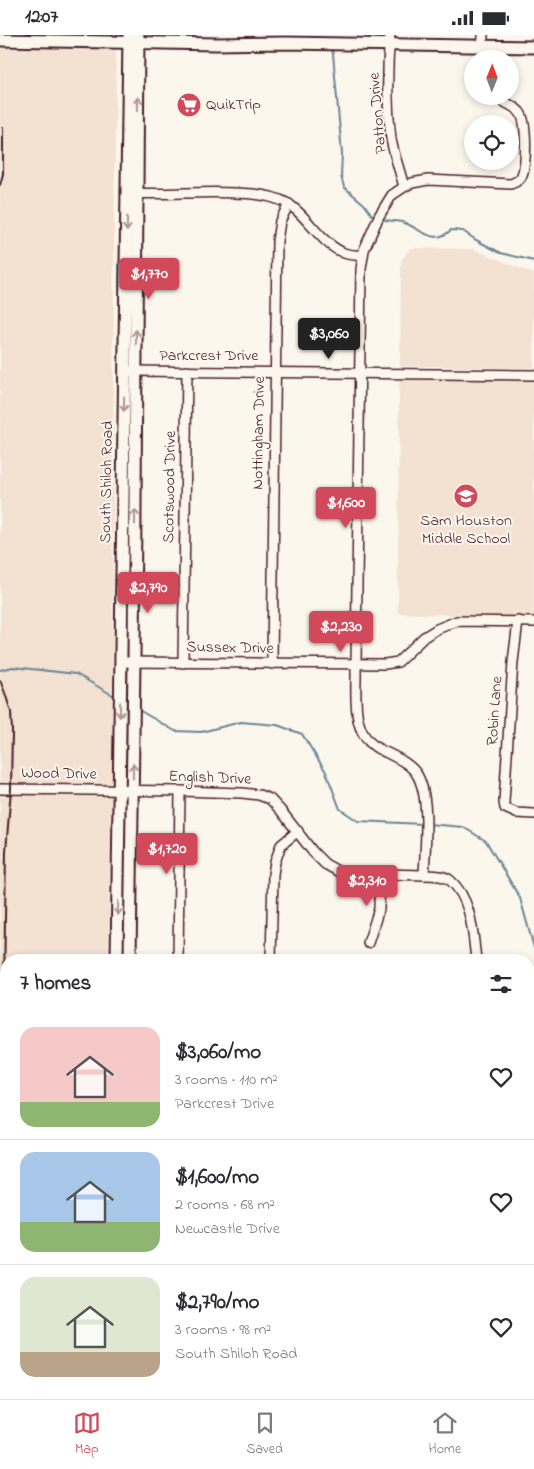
<!DOCTYPE html>
<html lang="en">
<head>
<meta charset="utf-8">
<style>
  body { margin:0; font-family:"Indie Flower",sans-serif; background:#f2f2f3; color:#2b2b33; height:100vh; display:flex; flex-direction:column; font-size:19px; white-space:nowrap }
  * { box-sizing:border-box; margin:0 }
  p { font-size:16px; color:#7c7c81 }
  .icon { flex:none; width:28px; height:28px; fill:none; stroke:currentColor; stroke-width:2; stroke-linecap:round; stroke-linejoin:round }
  .map { position:relative; flex:1; overflow:hidden }
  .details { position:absolute; left:0px; top:919px; width:535px; height:446px; display:flex; flex-direction:column; background:#fff; border-radius:20px 20px 0 0; box-shadow:0 2px 8px #0003 }
  .details>* { flex:none }
  .needle { width:32px; rotate:1deg }
  .buttons { position:absolute; left:464px; top:15px; display:grid; gap:10px }
  .buttons a { display:grid; place-items:center; width:55px; height:55px; border-radius:50%; background:#fff; box-shadow:0 2px 8px #0003; font-size:25px }
  .price { position:absolute; translate:-50% -42px; padding:0 11px; border-radius:5px; background:#d1495b; color:#fff; font-size:16px; line-height:32px; filter:drop-shadow(0 1px 2px #0008) }
  .price::after { content:''; position:absolute; left:50%; top:30px; width:15px; height:11px; margin-left:-8px; background:inherit; clip-path:polygon(0 0,100% 0,50% 100%) }
  .price.on { background:#222; color:#fff }
  ul { padding:0; list-style:none }
  li { display:flex; align-items:center; gap:15px; height:125px; padding:0 20px }
  li+li { border-top:1px solid #e1e1e2 }
  li span { display:grid; place-items:center; flex:none; width:140px; height:100px; border-radius:15px; color:#555 }
  li>.icon { margin-inline-start:auto }
  span .icon { width:60px; height:60px; fill:#fffc; stroke-width:1 }
  li b { font-size:21px }
  h2 { display:flex; justify-content:space-between; align-items:center; height:60px; padding:0 20px; font-size:21px }
  .status { display:flex; justify-content:space-between; align-items:center; height:35px; padding:0 25px; background:#fff; direction:ltr }
  .status svg { height:14px; fill:currentColor }
  .tabs { display:flex; justify-content:space-around; align-items:center; height:70px; border-top:1px solid #e1e1e2; background:#fff; font-size:14px; color:#7c7c81 }
  .tabs a { display:grid; justify-items:center; gap:2px }
  .tabs .on { color:#d1495b }
  .map>svg:first-child { display:block }
</style>
</head>
<body>
<div class="status"><b>12:07</b><svg viewBox="0 0 49 12"><path d="M0 12V9h3v3zM5 12V6h3v6zM10 12V3h3v9zM15 12V0h3v12zM26 1h20v11H26zM47 4h2v5h-2z"/></svg></div>
<div class="map">
<svg width="534" height="1364" viewBox="0 0 534 1364">
  <rect width="100%" height="100%" fill="#fbf7ec"/>
  <filter id="ink" filterUnits="userSpaceOnUse"><feTurbulence type="fractalNoise" baseFrequency=".02" numOctaves="2"/><feDisplacementMap in="SourceGraphic" scale="10" xChannelSelector="R" yChannelSelector="G"/><feConvolveMatrix kernelMatrix="1 2 1 2 8 2 1 2 1" color-interpolation-filters="sRGB"/></filter>
  <g filter="url(#ink)">
    <!-- built -->
    <g fill="#f3e1d2">
      <polygon points="0,9 116,10 114,205 112,729 108,925 6,925 6,1359 101,1359 101,1364 0,1364"/>
      <polygon points="410,213 473,214 534,239 534,333 400,331 401,226"/>
      <polygon points="399,343 534,344 534,583 398,578"/>
      <polygon points="529,1340 534,1341 534,1364 479,1364 479,1359 529,1359"/>
    </g>
    <g fill="none" stroke-linecap="round" stroke-linejoin="round">
      <!-- stream -->
      <g stroke="#698596" stroke-width="2">
        <polyline points="331,12 333,19 342,119 341,141 344,152 364,169 372,180"/>
        <path d="M385,185c6,1 14,1 20,3 17,7 29,23 46,7l12,1 13,9 25,13 33,8"/>
        <polyline points="0,635 13,632 76,639 116,662"/>
        <polyline points="137,674 175,696 201,697 241,687 277,690 302,699 326,737 340,774 358,786 423,789"/>
        <polyline points="428,789 463,792 486,806 520,863 534,913"/>
      </g>
      <defs>
        <g id="minor">
          <path d="M390,0c-3,32 -3,71 1,104 3,16 9,32 13,48"/>
          <polyline points="482,24 483,0"/>
          <path d="M132,158c34,2 69,-2 103,0 16,1 30,1 45,7 25,9 37,42 64,53 5,2 13,2 19,3"/>
          <polyline points="129,336 534,340"/>
          <polyline points="518,586 513,627 504,767 505,773 516,778 534,779"/>
          <polyline points="121,627 385,629 398,627 424,602 437,594 457,586 534,587"/>
          <polyline points="183,628 187,336"/>
          <polyline points="272,629 277,206 280,186 289,169"/>
          <path d="M0,754l180,2 62,2 17,2 11,4 12,13 31,40 12,12 16,9 83,2c8,0 20,0 26,5 22,19 23,54 26,80"/>
          <path d="M424,840c1,-27 7,-80 -8,-102 -8,-11 -23,-17 -35,-23 -32,-15 -24,-55 -25,-85l5,-396 3,-19 15,-34 13,-21 12,-8 8,-4 16,-3 83,4c4,-2 8,-3 10,-7 6,-11 6,-52 0,-63 -5,-9 -19,-11 -26,-18"/>
          <polyline points="368,908 379,874 380,839"/>
          <polyline points="178,925 180,756"/>
          <polyline points="271,925 273,839 275,827 281,810 298,796"/>
          <polyline points="529,1007 534,1010"/>
          <polyline points="529,1063 534,1051"/>
          <polyline points="529,1166 534,1173"/>
          <polyline points="529,1214 534,1204"/>
          <polyline points="529,1306 534,1307"/>
          <polyline points="529,1334 534,1335"/>
          <polyline points="274,1364 274,1359"/>
          <polyline points="434,1364 435,1359"/>
        </g>
        <g id="major">
          <polyline points="0,5 217,9 285,8 534,12"/>
          <polyline points="117,925 129,0"/>
          <polyline points="130,925 134,627 138,0"/>
          <polyline points="112,1364 112,1359"/>
          <polyline points="123,1364 123,1359"/>
        </g>
      </defs>
      <!-- minor casing -->
      <use href="#minor" stroke="#4a1f2b" stroke-width="12"/>
      <!-- major casing -->
      <use href="#major" stroke="#4a1f2b" stroke-width="15"/>
      <!-- minor -->
      <use href="#minor" stroke="#fbf7ec" stroke-width="9"/>
      <!-- major -->
      <use href="#major" stroke="#fbf7ec" stroke-width="11"/>
      <!-- rail -->
      <g stroke="#4a1f2b" stroke-width="2">
        <polyline points="0,150 3,139 3,93"/>
        <polyline points="0,645 5,658 11,677 12,696 11,754 6,816 3,1021 6,1057"/>
        <polyline points="2,1122 2,1049"/>
        <polyline points="2,1364 6,1114"/>
      </g>
    </g>
    <!-- one-way arrows -->
    <defs><path id="oneway-shaft" d="M-6 0H5M1.5-3L5.5 0L1.5 3" fill="none" stroke-width="1.6" stroke-linecap="round" stroke-linejoin="round" transform="scale(1.25)"/></defs>
    <g stroke="#ab9695">
      <use href="#oneway-shaft" transform="translate(138 69) rotate(-89)"/>
      <use href="#oneway-shaft" transform="translate(127 189) rotate(91)"/>
      <use href="#oneway-shaft" transform="translate(136 302) rotate(-89)"/>
      <use href="#oneway-shaft" transform="translate(124 369) rotate(91)"/>
      <use href="#oneway-shaft" transform="translate(135 482) rotate(-90)"/>
      <use href="#oneway-shaft" transform="translate(120 675) rotate(91)"/>
      <use href="#oneway-shaft" transform="translate(133 736) rotate(-89)"/>
      <use href="#oneway-shaft" transform="translate(118 873) rotate(91)"/>
    </g>
  </g>
  <!-- icons -->
  <defs>
    <symbol id="supermarket-disc" viewBox="-11 -11 22 22"><circle r="9.5" fill="#d1495b" stroke="#fbf7ec"/><path d="M-6-5.5h2.5l.6 2H6L4.5 2H-2.5L-4.4-4H-6ZM-1.5 3.2a1.3 1.3 0 1 0 .1 0ZM3 3.2a1.3 1.3 0 1 0 .1 0Z" fill="#fff"/></symbol>
    <symbol id="school-disc" viewBox="-11 -11 22 22"><circle r="9.5" fill="#d1495b" stroke="#fbf7ec"/><path d="M0-5L7-2L0 1L-7-2ZM-4 1L0 2.5L4 1V4Q0 6-4 4Z" fill="#fff"/></symbol>
  </defs>
  <g fill-rule="evenodd">
    <use href="#supermarket-disc" x="175" y="56" width="28" height="28"/>
    <use href="#school-disc" x="452" y="447" width="28" height="28"/>
  </g>
  <g text-anchor="middle" dominant-baseline="central" stroke-width="4" stroke-linejoin="round" paint-order="stroke">
    <!-- poi labels -->
    <g font-size="16" fill="#4a1f2b" stroke="#fbf7ec" text-anchor="start">
      <text x="206" y="70">QuikTrip</text>
      <text x="466" y="486" text-anchor="middle">Sam Houston<tspan x="466" dy="18">Middle School</tspan></text>
    </g>
    <!-- street labels -->
    <g font-size="16" fill="#4a1f2b" stroke="#fbf7ec">
      <text transform="translate(378 78) rotate(-95)">Patton Drive</text>
      <text x="209" y="321">Parkcrest Drive</text>
      <text transform="translate(259 398) rotate(-89)">Nottingham Drive</text>
      <text transform="translate(107 447) rotate(-89)">South Shiloh Road</text>
      <text transform="translate(170 452) rotate(-89)">Scotswood Drive</text>
      <text transform="translate(230 613) rotate(1)">Sussex Drive</text>
      <text transform="translate(495 676) rotate(-86)">Robin Lane</text>
      <text transform="translate(59 739) rotate(1)">Wood Drive</text>
      <text transform="translate(210 743) rotate(2)">English Drive</text>
    </g>
  </g>
</svg>
<div class="buttons">
<a><svg class="needle" viewBox="-14 -14 28 28"><path d="M0-13l5 13h-10z" fill="#e53935"/><path d="M0 13l5-13h-10z" fill="#7c7c81"/></svg></a>
<a><svg class="icon" aria-label="locate" viewBox="0 0 24 24"><circle cx="12" cy="12" r="6"/><path d="M12 2v4M12 18v4M2 12h4M18 12h4"/></svg></a>
</div>
<b class="price" style="left:149px;top:265px">$1,770</b>
<b class="price on" style="left:329px;top:325px">$3,060</b>
<b class="price" style="left:346px;top:494px">$1,600</b>
<b class="price" style="left:148px;top:579px">$2,790</b>
<b class="price" style="left:341px;top:618px">$2,230</b>
<b class="price" style="left:167px;top:840px">$1,720</b>
<b class="price" style="left:367px;top:872px">$2,310</b>
<section class="details">
<h2>7 homes<svg class="icon" aria-label="filters" viewBox="0 0 24 24"><path d="M4 7h16M4 17h16"/><circle cx="9" cy="7" r="2"/><circle cx="15" cy="17" r="2"/></svg></h2>
<ul>
<li><span style="background:linear-gradient(#f6c9c9 75%,#8fb573 0)"><svg class="icon" aria-label="home" viewBox="0 0 24 24"><path d="M3 11l9-7 9 7M6 9v11h12V9"/></svg></span><div><b>$3,060/mo</b><p>3 rooms · 110 m²</p><p>Parkcrest Drive</p></div><svg class="icon" aria-label="heart" viewBox="0 0 24 24"><path d="M12 20l-8-8c-3-5 5-10 8-4 3-6 11-1 8 4z"/></svg></li>
<li><span style="background:linear-gradient(#a9c7e8 70%,#8fb573 0)"><svg class="icon" aria-label="home" viewBox="0 0 24 24"><path d="M3 11l9-7 9 7M6 9v11h12V9"/></svg></span><div><b>$1,600/mo</b><p>2 rooms · 68 m²</p><p>Newcastle Drive</p></div><svg class="icon" aria-label="heart" viewBox="0 0 24 24"><path d="M12 20l-8-8c-3-5 5-10 8-4 3-6 11-1 8 4z"/></svg></li>
<li><span style="background:linear-gradient(#dfe7d0 75%,#b9a48a 0)"><svg class="icon" aria-label="home" viewBox="0 0 24 24"><path d="M3 11l9-7 9 7M6 9v11h12V9"/></svg></span><div><b>$2,790/mo</b><p>3 rooms · 98 m²</p><p>South Shiloh Road</p></div><svg class="icon" aria-label="heart" viewBox="0 0 24 24"><path d="M12 20l-8-8c-3-5 5-10 8-4 3-6 11-1 8 4z"/></svg></li>
</ul>
</section>
</div>
<nav class="tabs">
<a class="on"><svg class="icon" aria-label="map" viewBox="0 0 24 24"><path d="M3 6l6-2 6 2 6-2v14l-6 2-6-2-6 2zM9 4v14M15 6v14"/></svg>Map</a>
<a><svg class="icon" aria-label="saved" viewBox="0 0 24 24"><path d="M7 4h10v16l-5-4-5 4z"/></svg>Saved</a>
<a><svg class="icon" aria-label="home" viewBox="0 0 24 24"><path d="M3 11l9-7 9 7M6 9v11h12V9"/></svg>Home</a>
</nav>
</body>
</html>
